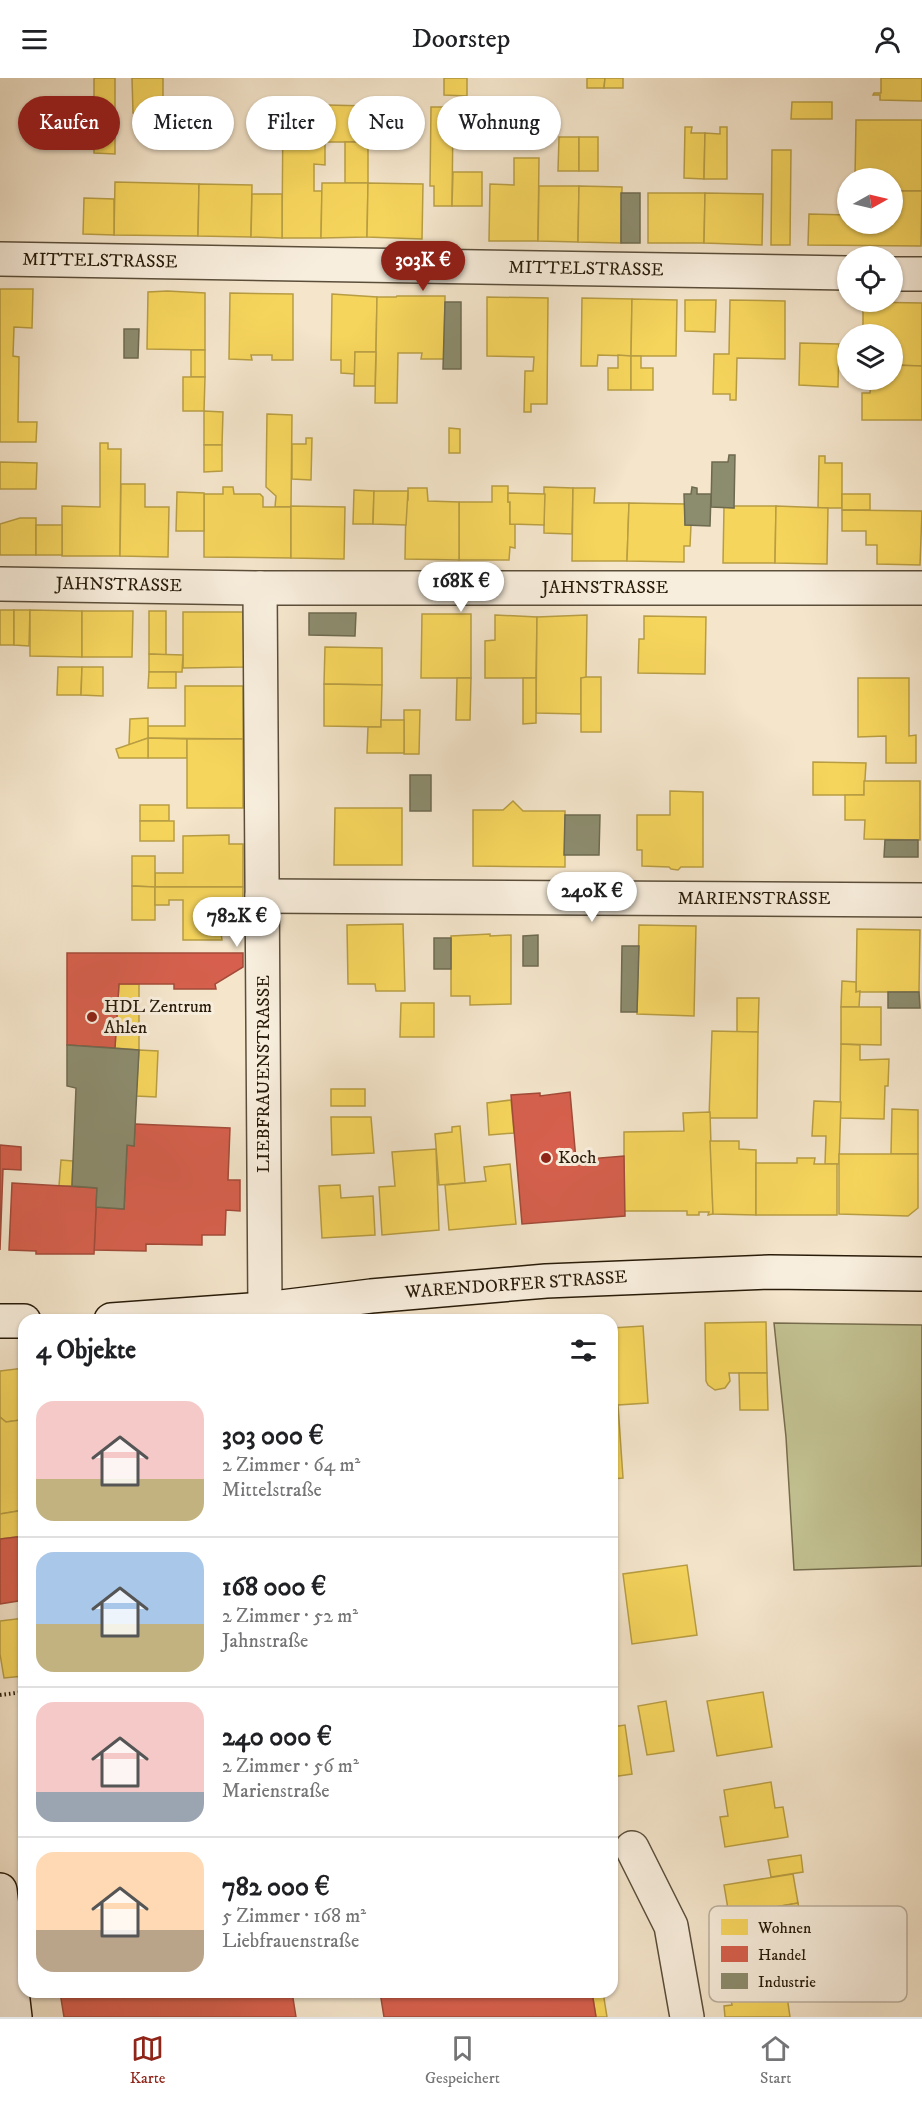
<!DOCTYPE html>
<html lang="de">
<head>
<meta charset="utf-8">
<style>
  body { margin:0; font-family:"IM FELL DW Pica",serif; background:#f2f2f2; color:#202124; height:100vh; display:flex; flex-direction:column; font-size:22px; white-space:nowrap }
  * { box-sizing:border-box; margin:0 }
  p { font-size:20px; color:#757577 }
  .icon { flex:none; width:33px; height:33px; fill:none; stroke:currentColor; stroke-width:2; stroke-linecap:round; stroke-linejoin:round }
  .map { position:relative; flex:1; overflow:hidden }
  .side { position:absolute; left:18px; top:1236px; width:600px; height:684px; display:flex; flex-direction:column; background:#fff; border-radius:18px; box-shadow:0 2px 4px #0004 }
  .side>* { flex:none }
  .guide { position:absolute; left:18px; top:18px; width:600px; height:54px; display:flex; gap:12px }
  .needle { width:39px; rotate:82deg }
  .buttons { position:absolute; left:837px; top:90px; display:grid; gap:12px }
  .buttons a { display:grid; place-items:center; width:66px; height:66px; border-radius:50%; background:#fff; box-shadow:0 2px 4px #0004; font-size:30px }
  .price { position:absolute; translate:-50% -51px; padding:0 14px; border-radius:21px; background:#fff; color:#222; font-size:20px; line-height:39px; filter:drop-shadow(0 2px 3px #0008) }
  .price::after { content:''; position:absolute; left:50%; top:36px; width:18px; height:14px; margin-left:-9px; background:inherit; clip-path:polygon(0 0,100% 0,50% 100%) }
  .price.selected { background:#8f2418; color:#fff }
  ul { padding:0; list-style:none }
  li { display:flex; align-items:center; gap:18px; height:150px; padding:0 18px }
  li+li { border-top:2px solid #e0e0e0 }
  li span { display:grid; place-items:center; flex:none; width:168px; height:120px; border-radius:18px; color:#555 }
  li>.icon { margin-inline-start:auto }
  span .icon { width:72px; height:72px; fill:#fffc; stroke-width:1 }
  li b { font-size:26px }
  h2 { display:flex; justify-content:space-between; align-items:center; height:72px; padding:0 18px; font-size:26px }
  .tag { padding:0 21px; border-radius:27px; background:#fff; box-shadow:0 2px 4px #0004; font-size:21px; line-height:54px }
  .tag.selected { background:#8f2418; color:#fff }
  header { display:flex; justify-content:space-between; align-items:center; height:78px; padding:0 18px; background:#fff; font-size:27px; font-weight:600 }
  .dock { display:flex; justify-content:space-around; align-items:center; height:84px; border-top:2px solid #e0e0e0; background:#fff; font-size:16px; color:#757577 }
  .dock a { display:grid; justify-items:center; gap:3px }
  .dock .selected { color:#8f2418 }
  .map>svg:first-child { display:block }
</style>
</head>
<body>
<header><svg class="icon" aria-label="menu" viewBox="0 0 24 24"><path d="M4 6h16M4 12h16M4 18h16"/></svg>Doorstep<svg class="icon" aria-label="person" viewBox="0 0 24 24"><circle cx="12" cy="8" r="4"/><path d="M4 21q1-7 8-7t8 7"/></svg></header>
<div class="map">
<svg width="922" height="1939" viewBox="0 0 922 1939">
  <rect width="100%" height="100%" fill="#f4e5cb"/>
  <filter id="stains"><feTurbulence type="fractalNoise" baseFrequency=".00333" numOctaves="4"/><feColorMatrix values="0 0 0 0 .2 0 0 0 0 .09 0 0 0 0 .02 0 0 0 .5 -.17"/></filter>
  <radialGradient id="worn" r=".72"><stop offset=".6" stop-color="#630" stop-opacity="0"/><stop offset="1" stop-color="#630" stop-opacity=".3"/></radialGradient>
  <!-- green -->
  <polygon fill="#c3c292" stroke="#766e4e" stroke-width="1.5" points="774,1245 922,1247 922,1488 794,1492 786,1359"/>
  <!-- homes -->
  <g fill="#f6d55c" stroke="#b89d43" stroke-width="1.5">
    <polygon points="94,0 115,0 115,76 94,75"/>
    <polygon points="132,0 163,0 163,35 133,35"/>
    <polygon points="444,0 467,0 467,18 444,17"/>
    <polygon points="587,0 605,0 604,10 587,10"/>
    <polygon points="605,0 623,0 623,10 604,10"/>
    <polygon points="881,0 922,0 922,23 880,22 880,17 873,17 874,15 881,15"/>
    <polygon points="792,24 832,24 832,41 791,41"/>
    <polygon points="283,26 369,28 368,64 325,64 325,87 314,86 314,113 322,113 321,160 282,160"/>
    <polygon points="431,29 445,29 445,38 453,38 452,128 434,128 434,108 430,108"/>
    <polygon points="856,42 922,42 922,113 892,113 892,100 855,100"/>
    <polygon points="685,49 692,49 691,55 705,55 704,101 684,100"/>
    <polygon points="720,49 727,49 727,101 704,101 705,55 720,56"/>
    <polygon points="559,59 579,59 579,93 558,93"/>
    <rect x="579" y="59" width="19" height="34"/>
    <rect x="345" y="64" width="23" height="41"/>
    <polygon points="772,72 791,72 790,167 771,167"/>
    <polygon points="514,80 539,80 538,163 489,163 490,106 514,107"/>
    <polygon points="453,94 482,94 482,128 452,128"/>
    <polygon points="115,104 199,106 198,158 114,157"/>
    <polygon points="322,105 368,105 367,159 321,160"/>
    <polygon points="368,105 423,106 422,161 367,159"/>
    <polygon points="199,106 252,107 251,159 198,158"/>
    <polygon points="539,108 579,108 578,164 538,163"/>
    <polygon points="579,108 622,109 621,165 578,164"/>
    <polygon points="892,113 922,113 921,168 808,167 809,136 848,137 848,146 892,146"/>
    <polygon points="648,115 705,115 704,165 648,165"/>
    <polygon points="705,115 763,116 762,167 704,165"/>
    <polygon points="252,116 282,116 282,160 251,159"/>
    <polygon points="84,120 114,121 114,157 83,156"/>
    <polygon points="0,211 33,211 32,250 14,249 13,278 19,279 18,344 37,344 36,364 0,364"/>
    <polygon points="167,213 205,215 205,272 147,271 148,214"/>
    <polygon points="230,215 293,216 293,282 272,282 272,277 251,277 252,282 229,281"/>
    <polygon points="332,216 377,219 376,274 355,274 355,296 341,295 341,282 331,282"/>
    <polygon points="397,218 445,218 444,281 421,281 422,275 398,275 397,325 375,325 377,219 396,219"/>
    <polygon points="487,219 548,220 547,326 531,326 531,334 524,334 525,293 533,293 534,279 487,278"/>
    <polygon points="582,220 632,221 631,278 598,277 597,288 581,288"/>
    <polygon points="632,221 677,222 676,278 631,278"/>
    <polygon points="685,222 716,222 715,254 685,253"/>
    <polygon points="730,222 785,223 785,281 737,280 736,322 730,322 730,316 713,316 714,276 729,276"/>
    <polygon points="863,224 922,225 922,288 892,287 892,256 863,256"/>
    <polygon points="800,265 839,266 838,309 799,307"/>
    <rect x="191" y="272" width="14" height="27"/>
    <polygon points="355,274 376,274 375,308 354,308"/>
    <polygon points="618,277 631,278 631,312 608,312 608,290 618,290"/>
    <polygon points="631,278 641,278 641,290 653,290 653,312 631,312"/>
    <polygon points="892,287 922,288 922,342 862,342 862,315 870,315 871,302 892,302"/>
    <polygon points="183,299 205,299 204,333 183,333"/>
    <polygon points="204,333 223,334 222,367 204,367"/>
    <polygon points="267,336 292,337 291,429 275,429 276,418 266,409"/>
    <polygon points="449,350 460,351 460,375 449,375"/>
    <polygon points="306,360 312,360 311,402 292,401 292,366 306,366"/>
    <polygon points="100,365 108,365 108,371 121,371 120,478 62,478 62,428 100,429"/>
    <polygon points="204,367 222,367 222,393 204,394"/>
    <polygon points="819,378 825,378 825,385 842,385 842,430 818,430"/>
    <polygon points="0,384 37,385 36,411 0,411"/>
    <polygon points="121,406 145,406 145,429 169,429 168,479 120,478"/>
    <polygon points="492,408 508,408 508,424 510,424 510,446 515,446 515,470 510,469 509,482 459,482 459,424 492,424"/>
    <polygon points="223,409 233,409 234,416 260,416 263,419 263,429 291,429 291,480 204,479 204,416 223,416"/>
    <polygon points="544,409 573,410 572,456 544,455"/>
    <polygon points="408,410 427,410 428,423 459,424 459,482 405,481 406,422 408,422"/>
    <polygon points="573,410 595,410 594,425 629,425 627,483 572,483"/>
    <polygon points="354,412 374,413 373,446 353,446"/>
    <polygon points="374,413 408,413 406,447 373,446"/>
    <polygon points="177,414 204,415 204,453 176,453"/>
    <polygon points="508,415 545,416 544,447 510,446 510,424 508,424"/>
    <rect x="842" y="416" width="28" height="16"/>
    <polygon points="629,425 686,426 685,447 691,447 690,468 684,468 684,484 627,483"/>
    <polygon points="291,428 345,429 344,481 291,480"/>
    <polygon points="734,428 776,428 775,485 723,485 724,429 734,430"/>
    <polygon points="776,428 828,430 827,486 775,485"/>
    <polygon points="842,432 922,433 920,487 877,486 877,467 866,467 866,453 842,453"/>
    <polygon points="20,440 36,440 36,477 0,477 0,446"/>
    <rect x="36" y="447" width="26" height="30"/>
    <rect x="0" y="532" width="14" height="35"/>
    <polygon points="14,532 30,532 29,568 14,567"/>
    <polygon points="30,532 82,533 82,579 30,578"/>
    <polygon points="82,533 133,533 132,579 82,579"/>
    <polygon points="149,533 166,533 166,577 149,576"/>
    <polygon points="183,534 243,534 244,589 183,590"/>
    <polygon points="422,536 471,536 471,600 421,600"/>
    <polygon points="495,537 537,539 536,600 485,600 485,563 495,562"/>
    <polygon points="587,537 586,600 581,600 581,636 536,635 537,539"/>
    <polygon points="644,538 706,539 705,596 638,595 639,561 644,561"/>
    <polygon points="325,569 382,570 382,607 324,606"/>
    <polygon points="149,576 183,577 182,594 149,594"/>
    <polygon points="58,589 82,589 81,617 57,617"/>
    <polygon points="82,589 103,589 103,618 81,617"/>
    <polygon points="149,594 176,594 176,610 148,610"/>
    <polygon points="586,599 601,599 601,654 581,654 581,600"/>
    <polygon points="457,600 471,600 470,642 456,642"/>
    <polygon points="523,600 536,600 536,645 523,646"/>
    <polygon points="858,600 909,600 909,658 916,657 916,685 886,685 886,658 858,659"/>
    <polygon points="324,606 382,607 381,649 324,648"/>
    <polygon points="185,608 243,608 243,661 148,660 148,648 185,648"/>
    <polygon points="404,632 420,632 419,676 404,676"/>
    <polygon points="148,640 148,660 129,667 130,641"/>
    <polygon points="381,642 404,642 404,675 367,675 368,649 381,649"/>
    <polygon points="148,660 187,661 187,680 148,680"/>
    <polygon points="148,660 148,680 119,680 116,671"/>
    <rect x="187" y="661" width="56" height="69"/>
    <polygon points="813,684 866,685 864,717 813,717"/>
    <polygon points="864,703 920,703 920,762 864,761 865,742 845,742 845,717 864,717"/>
    <polygon points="670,713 703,714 703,789 681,789 678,792 671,791 669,789 642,788 642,772 637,772 637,737 670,737"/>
    <polygon points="513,723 523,733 565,733 565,789 473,788 473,732 503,732"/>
    <rect x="140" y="727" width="29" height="16"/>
    <polygon points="335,730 402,730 402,787 334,787"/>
    <rect x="140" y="743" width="34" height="20"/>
    <polygon points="229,757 229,766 243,766 243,809 155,809 155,795 183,795 183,758"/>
    <polygon points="132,778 155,778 155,809 132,808"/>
    <polygon points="132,808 155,809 155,842 132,842"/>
    <polygon points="155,809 243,809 243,855 221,855 222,862 183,862 183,822 169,822 169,827 155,827"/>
    <polygon points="403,846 405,913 376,913 375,906 348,906 347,847"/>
    <polygon points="639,847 696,848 694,938 637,936"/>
    <polygon points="857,851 920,852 919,914 856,914"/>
    <polygon points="490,856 490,858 511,857 511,926 470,927 470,918 451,918 451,858"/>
    <polygon points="842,903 856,904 856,914 860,913 859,929 841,929"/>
    <polygon points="119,906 139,906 139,972 115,970"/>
    <polygon points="737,920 759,920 758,954 737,954"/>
    <polygon points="401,925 434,925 434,959 400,959"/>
    <polygon points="841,929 881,929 881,967 841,966"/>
    <polygon points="712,953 758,954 757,1040 709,1040"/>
    <polygon points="841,966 860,967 860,982 889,981 888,1008 885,1008 884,1041 840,1040"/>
    <polygon points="139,972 158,973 156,1019 136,1018"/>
    <rect x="331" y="1011" width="34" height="17"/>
    <polygon points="511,1022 514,1055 489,1057 487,1025"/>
    <polygon points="814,1023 841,1024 839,1086 825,1086 826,1058 812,1058"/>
    <polygon points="892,1031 918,1032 918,1076 891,1076"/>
    <polygon points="710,1034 713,1136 708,1137 709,1134 699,1134 699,1137 687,1137 687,1133 624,1133 624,1054 684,1053 683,1035"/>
    <polygon points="331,1039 371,1039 374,1075 332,1077"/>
    <polygon points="460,1048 465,1105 439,1107 435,1056 452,1054 452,1049"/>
    <polygon points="710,1063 739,1063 739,1071 756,1072 756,1137 713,1136"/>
    <polygon points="436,1071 439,1152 382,1157 379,1109 395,1108 392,1074"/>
    <polygon points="839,1076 918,1076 918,1130 908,1138 839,1136"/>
    <polygon points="797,1080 815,1080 814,1086 837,1086 837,1137 756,1137 756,1085 797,1085"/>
    <polygon points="61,1082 73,1083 72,1108 59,1108"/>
    <polygon points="510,1086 516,1146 449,1152 445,1107 486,1103 484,1089"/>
    <polygon points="340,1107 341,1120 373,1118 375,1157 322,1160 319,1108"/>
    <polygon points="766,1244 767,1295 729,1295 730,1303 725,1310 715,1312 708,1307 706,1303 705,1245"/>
    <polygon points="643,1248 648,1325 618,1327 623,1400 612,1401 612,1250"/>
    <polygon points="24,1290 24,1354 21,1355 20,1342 6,1344 0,1339 0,1293"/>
    <polygon points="739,1295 767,1295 768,1332 740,1332"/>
    <polygon points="0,1339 6,1344 20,1342 24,1373 24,1432 0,1436"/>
    <polygon points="24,1432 24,1458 0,1461 0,1436"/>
    <polygon points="687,1487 697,1557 632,1566 623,1496"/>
    <polygon points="24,1540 24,1598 4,1600 0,1576 0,1543"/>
    <polygon points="763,1614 772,1669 717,1678 707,1623"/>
    <polygon points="666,1623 674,1673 647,1677 638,1628"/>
    <polygon points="625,1647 632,1696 612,1699 612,1649"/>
    <polygon points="19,1675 24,1675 24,1722"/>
    <polygon points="771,1704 775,1730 783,1729 788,1759 725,1769 720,1739 728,1738 724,1712"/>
    <polygon points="801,1777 803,1794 771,1799 768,1782"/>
    <polygon points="793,1796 798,1825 729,1837 724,1807"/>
    <polygon points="798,1825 803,1854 733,1866 729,1837"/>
    <polygon points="774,1893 779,1919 787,1918 790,1939 725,1939 724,1928 732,1927 727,1900"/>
    <polygon points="592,1914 603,1914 607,1939 596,1939"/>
  </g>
  <!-- shops -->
  <g fill="#d6604d" stroke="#a24b39" stroke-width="1.5">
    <polygon points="67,875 243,875 243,889 215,906 216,911 174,911 174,906 119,906 115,970 67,967"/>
    <polygon points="570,1014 576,1082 624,1078 625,1138 522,1146 511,1017 540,1015 540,1018"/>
    <polygon points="135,1046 230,1050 228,1102 240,1102 240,1133 226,1132 225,1157 202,1157 202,1167 146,1166 146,1173 94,1172 96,1129 124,1131 127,1067 134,1068"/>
    <polygon points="0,1067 21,1069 21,1092 3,1091 0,1172"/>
    <polygon points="12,1105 97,1110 94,1176 36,1176 36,1173 9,1172"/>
    <polygon points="24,1458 24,1522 0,1526 0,1461"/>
    <polygon points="60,1914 292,1914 296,1939 64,1939"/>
    <polygon points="380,1914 592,1914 596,1939 384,1939"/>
  </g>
  <!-- industry -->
  <g fill="#8c8c6e" stroke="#6e6a50" stroke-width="1.5">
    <rect x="621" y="115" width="19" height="50"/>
    <polygon points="445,224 461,224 461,291 443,291"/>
    <polygon points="124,251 139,251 138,280 124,280"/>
    <polygon points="729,377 735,377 734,430 711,429 712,384 728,384"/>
    <polygon points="692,409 697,410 697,416 711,416 710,448 685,447 684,416 691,416"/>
    <polygon points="309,535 356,535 355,558 309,557"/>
    <rect x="410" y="697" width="21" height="36"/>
    <polygon points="565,737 600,737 599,777 564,777"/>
    <polygon points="885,762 918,762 918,779 884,779"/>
    <polygon points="538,857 538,888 523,888 523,858"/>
    <rect x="434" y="860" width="17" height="31"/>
    <polygon points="622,868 639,868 637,934 621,934"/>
    <polygon points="888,914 919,914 920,930 888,930"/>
    <polygon points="67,967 139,972 134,1068 127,1067 124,1131 96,1129 97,1110 72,1108 76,1010 67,1008"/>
  </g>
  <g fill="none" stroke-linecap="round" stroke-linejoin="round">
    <defs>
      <g id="street">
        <polyline points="0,181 848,195"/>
        <polyline points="892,196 922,196"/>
        <polyline points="0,506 260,510 922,510"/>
        <polyline points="260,510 265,1231"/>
        <polyline points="262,818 922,822"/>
        <polyline points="632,1770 671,1848 687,1939"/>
      </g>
      <g id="secondary">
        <polyline points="111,1242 265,1231 371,1218 546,1203 770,1194 922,1196"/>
        <polyline points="0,1243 24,1243"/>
        <polyline points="0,1812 15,1939"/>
      </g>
    </defs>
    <!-- street casing -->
    <use href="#street" stroke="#5b4e3a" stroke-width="36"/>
    <!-- secondary casing -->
    <use href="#secondary" stroke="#281b09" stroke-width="36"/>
    <!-- path -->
    <polyline stroke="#281b09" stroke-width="4" stroke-dasharray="1.5 3" stroke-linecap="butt" points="0,1617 24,1614"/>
    <!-- street -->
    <use href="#street" stroke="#f8eedd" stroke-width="33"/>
    <!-- secondary -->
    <use href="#secondary" stroke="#f8eedd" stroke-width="33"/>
  </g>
  <!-- markers -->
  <g fill="#8f2418" stroke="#f8eedd" stroke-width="2">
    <circle cx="92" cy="939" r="6"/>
    <circle cx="546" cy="1080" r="6"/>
  </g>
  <g text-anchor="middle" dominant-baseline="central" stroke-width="6" stroke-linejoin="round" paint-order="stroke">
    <!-- street labels -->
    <g font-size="18" fill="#281b09" stroke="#f8eedd">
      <text transform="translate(100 183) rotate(1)">MITTELSTRASSE</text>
      <text transform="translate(586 191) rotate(1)">MITTELSTRASSE</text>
      <text transform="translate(119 507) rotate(1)">JAHNSTRASSE</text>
      <text x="605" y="510">JAHNSTRASSE</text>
      <text x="754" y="821">MARIENSTRASSE</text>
      <text transform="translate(264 996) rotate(-90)">LIEBFRAUENSTRASSE</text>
      <text transform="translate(516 1207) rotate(-4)">WARENDORFER STRASSE</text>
    </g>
    <!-- poi labels -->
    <g font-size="18" fill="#281b09" stroke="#f8eedd" text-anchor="start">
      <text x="104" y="929">HDL Zentrum<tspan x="104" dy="21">Ahlen</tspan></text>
      <text x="558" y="1080">Koch</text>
    </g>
  </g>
  <!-- legend -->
  <rect x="709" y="1828" width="198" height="96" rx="9" fill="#f8eedd" stroke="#baaf9d" stroke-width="1.5"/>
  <rect x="721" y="1841" width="27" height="16" fill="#f6d55c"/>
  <rect x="721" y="1868" width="27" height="16" fill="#d6604d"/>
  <rect x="721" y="1895" width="27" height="16" fill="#8c8c6e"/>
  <g font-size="16" fill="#281b09">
    <text x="758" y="1855">Wohnen</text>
    <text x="758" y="1882">Handel</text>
    <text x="758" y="1909">Industrie</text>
  </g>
  <rect width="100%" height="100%" filter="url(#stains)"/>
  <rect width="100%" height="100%" fill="url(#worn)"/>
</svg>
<div class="buttons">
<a><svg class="needle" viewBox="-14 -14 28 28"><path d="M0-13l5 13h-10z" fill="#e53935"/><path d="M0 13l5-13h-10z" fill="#757577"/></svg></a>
<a><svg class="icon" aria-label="locate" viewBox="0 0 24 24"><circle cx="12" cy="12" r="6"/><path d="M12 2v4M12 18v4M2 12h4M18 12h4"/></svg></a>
<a><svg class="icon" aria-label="layers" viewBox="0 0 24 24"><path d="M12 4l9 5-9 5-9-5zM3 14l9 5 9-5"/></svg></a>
</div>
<b class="price selected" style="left:423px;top:214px">303K €</b>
<b class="price" style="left:461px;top:535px">168K €</b>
<b class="price" style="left:592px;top:845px">240K €</b>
<b class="price" style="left:237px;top:870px">782K €</b>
<div class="guide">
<a class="tag selected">Kaufen</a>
<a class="tag">Mieten</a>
<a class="tag">Filter</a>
<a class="tag">Neu</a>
<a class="tag">Wohnung</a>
</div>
<section class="side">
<h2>4 Objekte<svg class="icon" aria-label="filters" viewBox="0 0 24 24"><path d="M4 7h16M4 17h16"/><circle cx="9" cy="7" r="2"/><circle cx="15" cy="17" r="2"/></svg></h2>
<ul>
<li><span style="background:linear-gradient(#f6c9c9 65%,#c2b280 0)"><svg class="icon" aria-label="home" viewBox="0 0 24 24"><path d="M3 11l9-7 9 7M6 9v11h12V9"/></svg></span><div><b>303 000 €</b><p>2 Zimmer · 64 m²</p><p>Mittelstraße</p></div></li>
<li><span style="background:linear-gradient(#a9c7e8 60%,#c2b280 0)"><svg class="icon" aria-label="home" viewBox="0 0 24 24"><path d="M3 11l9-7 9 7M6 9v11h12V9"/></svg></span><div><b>168 000 €</b><p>2 Zimmer · 52 m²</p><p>Jahnstraße</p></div></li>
<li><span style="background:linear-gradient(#f6c9c9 75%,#9aa5b1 0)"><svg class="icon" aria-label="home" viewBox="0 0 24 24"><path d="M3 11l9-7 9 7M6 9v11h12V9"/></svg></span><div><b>240 000 €</b><p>2 Zimmer · 56 m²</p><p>Marienstraße</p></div></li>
<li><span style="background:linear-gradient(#ffd9b3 65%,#b9a48a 0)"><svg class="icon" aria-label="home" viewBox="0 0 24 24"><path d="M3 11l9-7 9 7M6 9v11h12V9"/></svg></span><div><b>782 000 €</b><p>5 Zimmer · 168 m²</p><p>Liebfrauenstraße</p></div></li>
</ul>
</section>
</div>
<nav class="dock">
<a class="selected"><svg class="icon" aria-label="map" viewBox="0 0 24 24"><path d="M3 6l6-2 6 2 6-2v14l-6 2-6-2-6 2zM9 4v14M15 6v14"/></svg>Karte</a>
<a><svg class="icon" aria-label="saved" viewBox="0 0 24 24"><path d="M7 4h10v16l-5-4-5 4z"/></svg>Gespeichert</a>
<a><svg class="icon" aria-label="home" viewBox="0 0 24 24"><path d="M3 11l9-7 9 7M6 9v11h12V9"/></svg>Start</a>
</nav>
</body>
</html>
